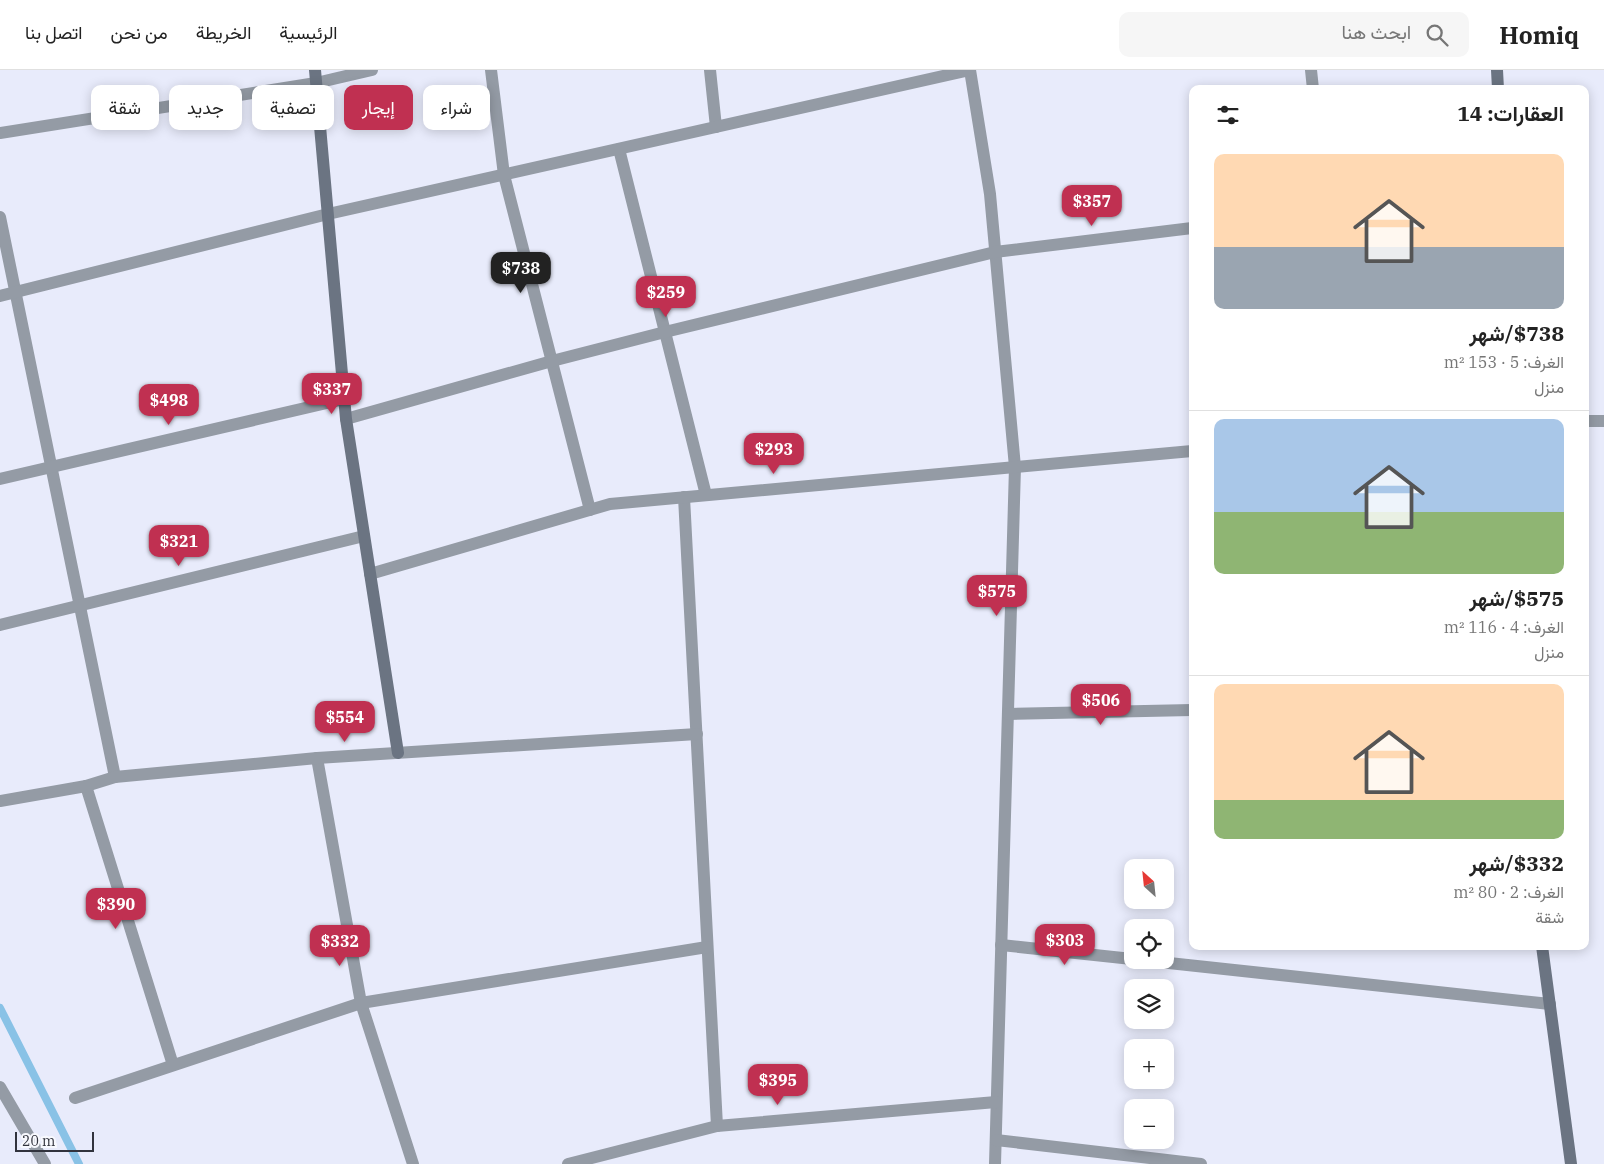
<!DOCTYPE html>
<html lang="ar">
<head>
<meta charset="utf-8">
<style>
  body { margin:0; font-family:"IBM Plex Serif",Vazirmatn,serif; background:#f6f6f6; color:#222; direction:rtl; height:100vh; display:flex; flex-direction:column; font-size:19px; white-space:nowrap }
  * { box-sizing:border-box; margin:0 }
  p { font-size:16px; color:#767676 }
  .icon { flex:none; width:28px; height:28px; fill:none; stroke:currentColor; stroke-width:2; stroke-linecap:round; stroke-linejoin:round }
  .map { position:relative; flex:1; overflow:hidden; direction:ltr }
  .side { position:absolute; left:1189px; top:15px; width:400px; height:865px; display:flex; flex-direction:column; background:#fff; border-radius:10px; box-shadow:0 2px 12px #0003; direction:rtl }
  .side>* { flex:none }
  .hud { position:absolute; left:15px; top:15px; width:475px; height:45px; direction:rtl; display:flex; gap:10px }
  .needle { width:32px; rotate:333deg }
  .controls { position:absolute; left:1124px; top:789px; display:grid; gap:10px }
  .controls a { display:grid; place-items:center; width:50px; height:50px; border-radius:10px; background:#fff; box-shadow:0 2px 12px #0003; font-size:25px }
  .scale { position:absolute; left:15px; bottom:12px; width:79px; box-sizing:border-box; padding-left:5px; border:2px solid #31333d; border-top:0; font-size:14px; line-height:18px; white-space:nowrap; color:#31333d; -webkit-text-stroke:4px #f8f9fe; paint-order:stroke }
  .price { position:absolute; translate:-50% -42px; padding:0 11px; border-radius:10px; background:#c03051; color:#fff; font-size:16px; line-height:32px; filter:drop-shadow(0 1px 2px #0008) }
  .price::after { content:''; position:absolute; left:50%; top:30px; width:15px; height:11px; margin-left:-8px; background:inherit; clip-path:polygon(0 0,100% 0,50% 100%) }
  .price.selected { background:#222; color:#fff }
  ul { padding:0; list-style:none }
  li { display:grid; align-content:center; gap:10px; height:265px; padding:0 25px }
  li+li { border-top:1px solid #e0e0e0 }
  li span { display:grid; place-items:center; height:155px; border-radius:10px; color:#555 }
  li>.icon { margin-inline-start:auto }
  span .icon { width:90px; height:90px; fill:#fffc; stroke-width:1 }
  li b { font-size:21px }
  h2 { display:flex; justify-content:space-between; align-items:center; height:60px; padding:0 25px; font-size:21px }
  .tag { padding:0 18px; border-radius:10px; background:#fff; box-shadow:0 2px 12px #0003; font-size:18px; line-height:45px }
  .tag.selected { background:#c03051; color:#fff }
  header { display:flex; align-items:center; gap:30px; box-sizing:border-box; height:70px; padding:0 25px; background:#fff; border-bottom:1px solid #e0e0e0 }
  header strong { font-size:24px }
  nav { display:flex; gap:28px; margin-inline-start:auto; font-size:18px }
  .search { width:350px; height:45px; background:#f6f6f6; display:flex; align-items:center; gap:12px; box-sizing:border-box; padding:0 18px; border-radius:10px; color:#767676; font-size:19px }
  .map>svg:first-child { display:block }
</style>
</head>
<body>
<header>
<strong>Homiq</strong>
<div class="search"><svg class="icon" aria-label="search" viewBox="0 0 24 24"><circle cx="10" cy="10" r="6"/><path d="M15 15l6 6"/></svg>ابحث هنا</div>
<nav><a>الرئيسية</a><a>الخريطة</a><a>من نحن</a><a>اتصل بنا</a></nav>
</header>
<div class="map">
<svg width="1604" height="1094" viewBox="0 0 1604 1094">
  <rect width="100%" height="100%" fill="#e8ebfb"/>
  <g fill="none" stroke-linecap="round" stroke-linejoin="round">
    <!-- stream -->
    <polyline stroke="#89c2e6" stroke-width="8" points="0,938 79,1094"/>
    <!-- street -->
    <g stroke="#949ba5" stroke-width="12">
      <polyline points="491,0 504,105 590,440"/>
      <polyline points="710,0 716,57"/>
      <polyline points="970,0 990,124 1015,397 995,1094"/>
      <polyline points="1311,0 1313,19"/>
      <polyline points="0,63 316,13 372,0"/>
      <polyline points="619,79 706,425"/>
      <polyline points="0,147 115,707"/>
      <polyline points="0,226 328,144 970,0"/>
      <polyline points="346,349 552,291 665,262 995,182 1192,158"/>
      <polyline points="1585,351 1604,351"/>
      <polyline points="0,409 344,329"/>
      <polyline points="684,427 717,1056"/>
      <polyline points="370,504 610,434 1192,381"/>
      <polyline points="0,555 364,466"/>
      <polyline points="1008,644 1192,640"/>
      <polyline points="317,688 361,933 413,1094"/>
      <polyline points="86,716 173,995"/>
      <polyline points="0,731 86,716 115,707 317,688 697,664"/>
      <polyline points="1001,875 1132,889"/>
      <polyline points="1141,890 1550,934"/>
      <polyline points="0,1017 45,1094"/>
      <polyline points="75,1028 361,933 707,877"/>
      <polyline points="996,1070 1201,1094"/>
      <polyline points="568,1094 717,1056 996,1032"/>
    </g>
    <!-- secondary -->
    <g stroke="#6b7482" stroke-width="12">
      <polyline points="315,0 346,349 398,683"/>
      <polyline points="1497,0 1498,19"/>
      <polyline points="1542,876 1571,1094"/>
    </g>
  </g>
</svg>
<div class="controls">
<a><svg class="needle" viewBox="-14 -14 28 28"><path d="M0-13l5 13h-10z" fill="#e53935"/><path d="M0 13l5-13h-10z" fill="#767676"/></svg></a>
<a><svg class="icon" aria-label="locate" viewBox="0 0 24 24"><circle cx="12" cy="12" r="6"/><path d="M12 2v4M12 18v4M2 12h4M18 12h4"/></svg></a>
<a><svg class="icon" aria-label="layers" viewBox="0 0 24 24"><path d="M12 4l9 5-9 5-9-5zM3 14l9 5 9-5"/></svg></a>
<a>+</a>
<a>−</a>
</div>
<div class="scale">20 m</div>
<b class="price" style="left:1092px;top:157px">$357</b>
<b class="price selected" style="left:521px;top:224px">$738</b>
<b class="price" style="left:666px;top:248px">$259</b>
<b class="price" style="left:332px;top:345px">$337</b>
<b class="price" style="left:169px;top:356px">$498</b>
<b class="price" style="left:774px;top:405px">$293</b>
<b class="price" style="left:179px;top:497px">$321</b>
<b class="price" style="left:997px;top:547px">$575</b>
<b class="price" style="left:1101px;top:656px">$506</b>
<b class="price" style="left:345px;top:673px">$554</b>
<b class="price" style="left:116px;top:860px">$390</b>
<b class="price" style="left:1065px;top:896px">$303</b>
<b class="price" style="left:340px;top:897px">$332</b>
<b class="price" style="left:778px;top:1036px">$395</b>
<div class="hud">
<a class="tag">شراء</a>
<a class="tag selected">إيجار</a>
<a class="tag">تصفية</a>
<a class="tag">جديد</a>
<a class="tag">شقة</a>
</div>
<section class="side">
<h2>العقارات: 14<svg class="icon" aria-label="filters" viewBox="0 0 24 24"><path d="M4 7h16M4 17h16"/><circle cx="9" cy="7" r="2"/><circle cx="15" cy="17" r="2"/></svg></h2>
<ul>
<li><span style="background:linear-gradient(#ffd9b3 60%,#9aa5b1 0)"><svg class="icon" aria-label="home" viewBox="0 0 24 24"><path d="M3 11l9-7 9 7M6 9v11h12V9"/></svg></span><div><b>$738/شهر</b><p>الغرف: 5 · 153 m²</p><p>منزل</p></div></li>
<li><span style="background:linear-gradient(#a9c7e8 60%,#8fb573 0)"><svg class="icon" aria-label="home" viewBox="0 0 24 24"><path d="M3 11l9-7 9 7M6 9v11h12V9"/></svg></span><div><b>$575/شهر</b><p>الغرف: 4 · 116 m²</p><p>منزل</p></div></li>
<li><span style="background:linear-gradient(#ffd9b3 75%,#8fb573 0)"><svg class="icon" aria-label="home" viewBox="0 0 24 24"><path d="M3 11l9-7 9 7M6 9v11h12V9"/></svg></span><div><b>$332/شهر</b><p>الغرف: 2 · 80 m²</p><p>شقة</p></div></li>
</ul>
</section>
</div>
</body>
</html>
